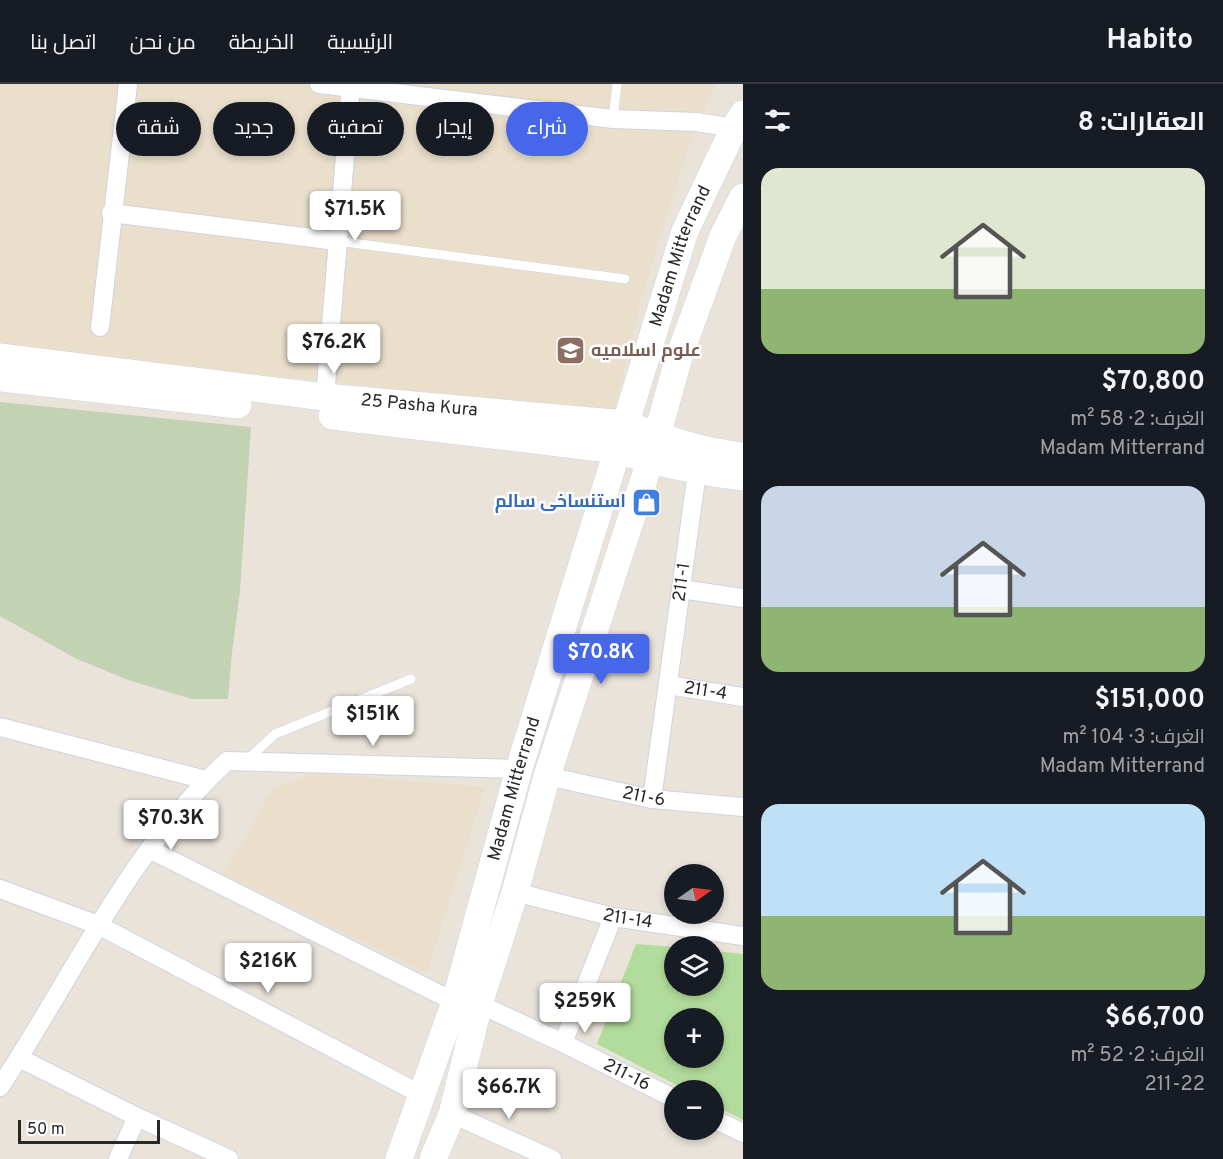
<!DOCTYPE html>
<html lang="ar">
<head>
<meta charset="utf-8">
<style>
  body { margin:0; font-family:Overpass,Cairo,sans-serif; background:#242831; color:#f1f3f6; direction:rtl; height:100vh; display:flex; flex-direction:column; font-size:22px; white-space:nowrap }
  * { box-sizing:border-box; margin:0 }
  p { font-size:20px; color:#9ea1a6 }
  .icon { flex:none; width:33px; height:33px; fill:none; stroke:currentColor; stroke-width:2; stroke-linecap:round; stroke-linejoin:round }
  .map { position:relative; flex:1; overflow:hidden; direction:ltr }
  .details { display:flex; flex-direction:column; background:#171b24; width:480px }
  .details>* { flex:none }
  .hud { position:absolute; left:18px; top:18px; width:570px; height:54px; direction:rtl; display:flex; gap:12px }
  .needle { width:39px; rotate:76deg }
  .controls { position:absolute; left:664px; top:780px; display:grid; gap:12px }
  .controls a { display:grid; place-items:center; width:60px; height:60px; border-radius:50%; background:#171b24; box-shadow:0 3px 9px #0003; font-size:30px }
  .scale { position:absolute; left:18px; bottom:15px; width:142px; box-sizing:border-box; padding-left:6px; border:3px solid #282828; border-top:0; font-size:16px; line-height:21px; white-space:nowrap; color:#282828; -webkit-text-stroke:4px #fff; paint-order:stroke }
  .price { position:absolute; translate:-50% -51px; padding:0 14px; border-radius:6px; background:#fff; color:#222; font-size:20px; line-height:39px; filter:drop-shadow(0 2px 3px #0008) }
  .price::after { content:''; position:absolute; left:50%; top:36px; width:18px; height:14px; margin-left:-9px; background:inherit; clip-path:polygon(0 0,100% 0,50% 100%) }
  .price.current { background:#4667ea; color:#fff }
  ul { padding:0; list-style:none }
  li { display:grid; align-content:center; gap:12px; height:318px; padding:0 18px }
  li span { display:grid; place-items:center; height:186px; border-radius:18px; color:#555 }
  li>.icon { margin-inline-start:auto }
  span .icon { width:108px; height:108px; fill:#fffc; stroke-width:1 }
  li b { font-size:26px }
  h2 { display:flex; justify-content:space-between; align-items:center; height:72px; padding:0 18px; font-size:26px }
  .chip { padding:0 21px; border-radius:27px; background:#171b24; box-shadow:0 3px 9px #0003; font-size:21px; line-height:54px }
  .chip.current { background:#4667ea; color:#fff }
  header { display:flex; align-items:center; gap:36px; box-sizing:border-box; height:84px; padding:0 30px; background:#171b24; border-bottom:2px solid #363941 }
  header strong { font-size:28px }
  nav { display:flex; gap:33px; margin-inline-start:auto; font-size:21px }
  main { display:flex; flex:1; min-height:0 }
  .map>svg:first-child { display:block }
</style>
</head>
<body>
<header>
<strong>Habito</strong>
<nav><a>الرئيسية</a><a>الخريطة</a><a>من نحن</a><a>اتصل بنا</a></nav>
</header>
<main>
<section class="details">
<h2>العقارات: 8<svg class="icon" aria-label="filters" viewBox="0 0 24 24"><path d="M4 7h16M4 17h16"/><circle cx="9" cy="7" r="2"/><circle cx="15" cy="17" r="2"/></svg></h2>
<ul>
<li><span style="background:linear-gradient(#dfe7d0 65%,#8fb573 0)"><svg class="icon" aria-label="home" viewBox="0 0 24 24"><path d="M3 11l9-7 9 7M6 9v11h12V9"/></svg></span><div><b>$70,800</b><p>الغرف: 2 · 58 m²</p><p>Madam Mitterrand</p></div></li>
<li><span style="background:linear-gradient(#c9d6e8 65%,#8fb573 0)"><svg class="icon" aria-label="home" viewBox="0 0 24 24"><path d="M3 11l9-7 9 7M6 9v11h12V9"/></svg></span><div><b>$151,000</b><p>الغرف: 3 · 104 m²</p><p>Madam Mitterrand</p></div></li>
<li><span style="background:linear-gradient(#bfe0f5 60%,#8fb573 0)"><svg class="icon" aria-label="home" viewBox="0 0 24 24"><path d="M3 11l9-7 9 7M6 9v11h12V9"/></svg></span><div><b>$66,700</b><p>الغرف: 2 · 52 m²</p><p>211-22</p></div></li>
</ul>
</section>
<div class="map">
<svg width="743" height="1075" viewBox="0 0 743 1075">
  <rect width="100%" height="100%" fill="#e9e3da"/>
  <!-- education -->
  <g fill="#eadfcb">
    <polygon points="0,0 716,0 687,67 641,215 614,329 0,262"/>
    <polygon points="316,689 485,703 427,889 223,790 274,704"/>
  </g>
  <!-- green -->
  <path fill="#b2dc9b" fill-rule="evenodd" d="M636,860l39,3v39h39v-35l29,3v166l-29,-15v-15h-28l-89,-46zM675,934h39v40h-39z"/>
  <!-- cemetery -->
  <polygon fill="#c2d2b3" points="0,318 251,343 240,507 232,568 228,615 192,615 128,596 75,574 0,532"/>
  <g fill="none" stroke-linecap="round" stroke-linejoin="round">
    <defs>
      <g id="service">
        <polyline points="613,35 617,0"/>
        <polyline points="337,157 625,195"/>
        <polyline points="246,677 275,650 411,595"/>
      </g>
      <g id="minor">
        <polyline points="319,0 613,35 697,38 734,44"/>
        <polyline points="111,129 337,157"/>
        <polyline points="100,243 128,0"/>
        <polyline points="325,313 351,0"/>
        <polyline points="681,505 743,514"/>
        <path id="s1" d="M668,601l75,12"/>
        <polyline points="0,643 206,696"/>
        <path id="s2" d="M547,692l105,23 91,8"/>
        <path id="s3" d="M652,715l45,-327"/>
        <polyline points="149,765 455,918"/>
        <polyline points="0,805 98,841 422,1011"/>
        <path id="s4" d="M515,808l98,25 130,19"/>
        <path id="s5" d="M479,920l84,39 112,56"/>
        <polyline points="563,959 613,833"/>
        <polyline points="19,974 137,1033 229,1075"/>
        <path d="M0,1003c73,-110 128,-235 227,-326l292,8"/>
        <polyline points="452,1030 552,1075"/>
        <polyline points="714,1035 743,1049"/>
        <polyline points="118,1075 137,1033"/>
      </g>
      <g id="secondary">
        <path id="s6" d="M0,273l325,40 300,27c38,14 77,28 118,32"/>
        <polyline points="0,294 238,321"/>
        <path d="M332,332l285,34c42,14 82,22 126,27"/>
        <path id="s7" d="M399,1075l56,-157 64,-233 166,-538 49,-103 9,-14"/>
        <polyline points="433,1075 452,1030 479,920 515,808 547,692 650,377 679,273 723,152 743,113"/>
      </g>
    </defs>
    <!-- service casing -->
    <use href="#service" stroke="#d0d3e0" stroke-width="10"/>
    <!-- minor casing -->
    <use href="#minor" stroke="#d0d3e0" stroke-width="20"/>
    <!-- secondary casing -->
    <use href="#secondary" stroke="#d0d3e0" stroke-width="28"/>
    <!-- service -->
    <use href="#service" stroke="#fff" stroke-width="9"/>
    <!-- minor -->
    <use href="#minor" stroke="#fff" stroke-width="18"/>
    <!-- secondary -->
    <use href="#secondary" stroke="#fff" stroke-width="27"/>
  </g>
  <!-- icons -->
  <defs>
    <symbol id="university-square" viewBox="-11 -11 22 22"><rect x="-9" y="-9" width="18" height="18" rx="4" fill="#8d6e63" stroke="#fff"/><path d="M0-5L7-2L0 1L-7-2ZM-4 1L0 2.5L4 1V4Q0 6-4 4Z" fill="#fff"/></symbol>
    <symbol id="shop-square" viewBox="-11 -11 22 22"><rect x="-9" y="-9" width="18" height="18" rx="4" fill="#3f7fe0" stroke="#fff"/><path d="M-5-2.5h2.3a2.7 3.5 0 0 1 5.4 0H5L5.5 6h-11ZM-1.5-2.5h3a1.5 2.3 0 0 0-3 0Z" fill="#fff"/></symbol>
  </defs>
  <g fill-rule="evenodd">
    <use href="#university-square" x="554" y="250" width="33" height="33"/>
    <use href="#shop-square" x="630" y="402" width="33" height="33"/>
  </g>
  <g text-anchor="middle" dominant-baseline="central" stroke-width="5" stroke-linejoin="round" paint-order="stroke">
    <!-- street labels -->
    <g font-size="18" fill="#282828" stroke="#fff">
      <text stroke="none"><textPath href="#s7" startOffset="946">Madam Mitterrand</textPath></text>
      <text stroke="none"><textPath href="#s6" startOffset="422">25 Pasha Kura</textPath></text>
      <text stroke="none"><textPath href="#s3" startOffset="219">211-1</textPath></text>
      <text stroke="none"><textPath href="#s1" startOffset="38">211-4</textPath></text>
      <text stroke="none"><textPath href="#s7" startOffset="388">Madam Mitterrand</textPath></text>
      <text stroke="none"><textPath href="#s2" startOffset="99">211-6</textPath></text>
      <text stroke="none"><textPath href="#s4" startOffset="116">211-14</textPath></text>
      <text stroke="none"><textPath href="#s5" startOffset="164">211-16</textPath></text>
    </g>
    <!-- education labels -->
    <g font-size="18" font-weight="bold" fill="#785e54" stroke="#fff" text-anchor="start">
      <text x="591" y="267">علوم اسلاميه</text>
    </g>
    <!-- shop labels -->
    <g font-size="18" font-weight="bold" fill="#366cbe" stroke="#fff" text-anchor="end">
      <text x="626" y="418">استنساخی سالم</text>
    </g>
  </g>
</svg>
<div class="controls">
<a><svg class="needle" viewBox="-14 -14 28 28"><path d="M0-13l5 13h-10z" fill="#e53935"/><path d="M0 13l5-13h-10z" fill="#9ea1a6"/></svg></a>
<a><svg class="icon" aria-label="layers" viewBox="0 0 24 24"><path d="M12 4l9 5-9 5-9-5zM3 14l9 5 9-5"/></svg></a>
<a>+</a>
<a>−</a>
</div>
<div class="scale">50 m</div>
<b class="price" style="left:355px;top:158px">$71.5K</b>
<b class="price" style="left:334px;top:291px">$76.2K</b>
<b class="price current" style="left:601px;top:601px">$70.8K</b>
<b class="price" style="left:373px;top:663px">$151K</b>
<b class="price" style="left:171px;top:767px">$70.3K</b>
<b class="price" style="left:268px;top:910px">$216K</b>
<b class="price" style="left:585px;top:950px">$259K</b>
<b class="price" style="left:509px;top:1036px">$66.7K</b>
<div class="hud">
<a class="chip current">شراء</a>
<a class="chip">إيجار</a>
<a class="chip">تصفية</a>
<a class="chip">جديد</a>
<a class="chip">شقة</a>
</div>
</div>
</main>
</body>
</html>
